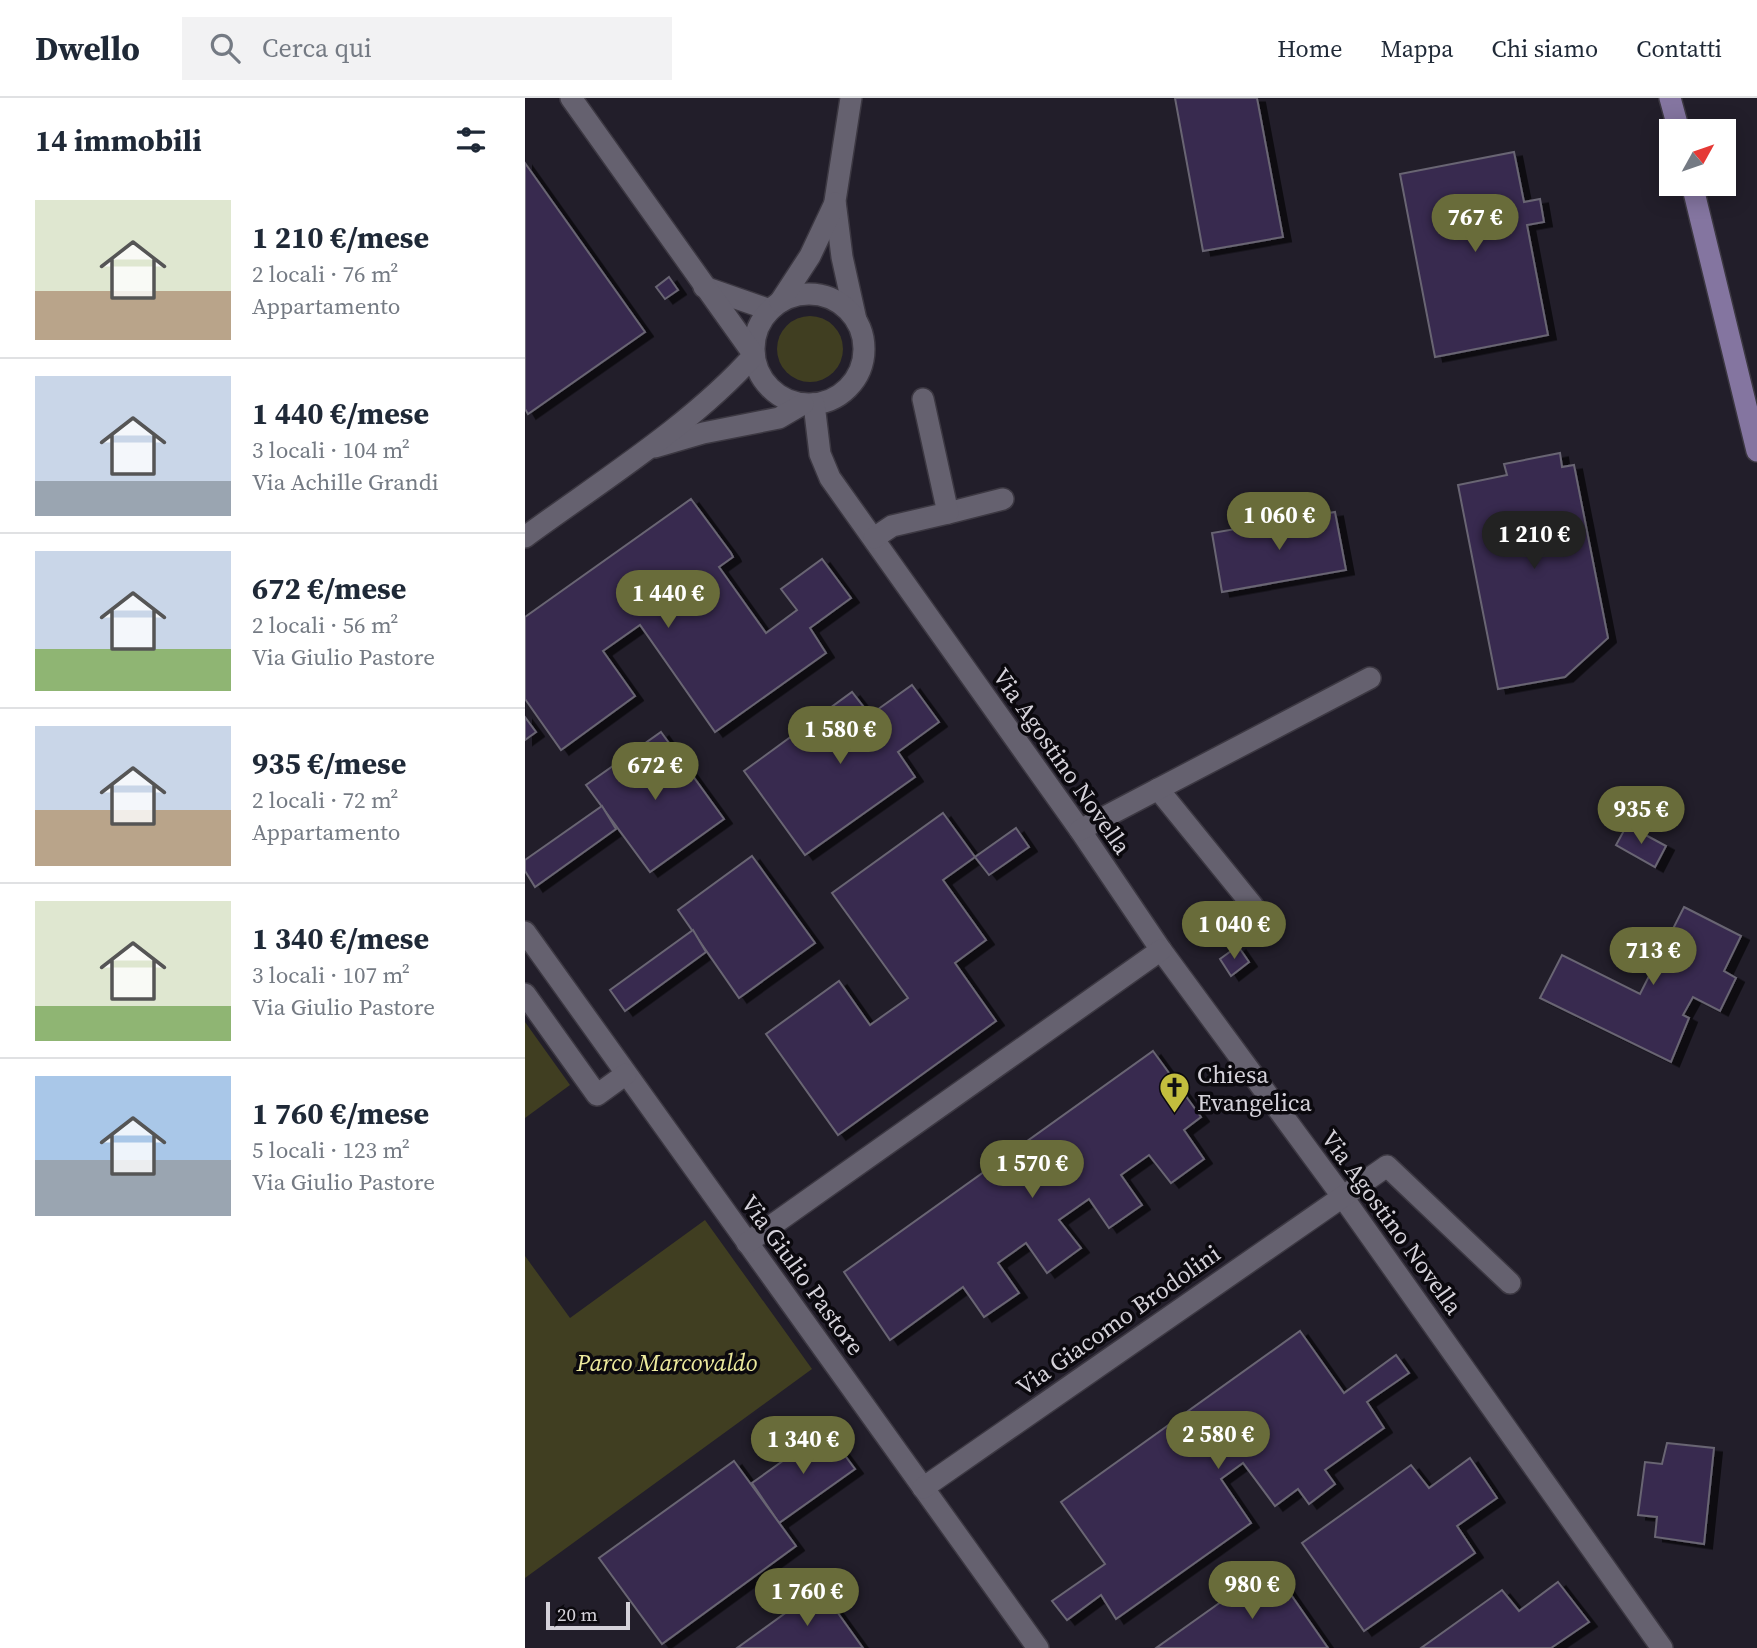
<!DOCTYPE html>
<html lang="it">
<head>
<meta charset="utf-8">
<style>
  body { margin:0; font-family:"Source Serif 4",serif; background:#f2f2f3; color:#1f2937; height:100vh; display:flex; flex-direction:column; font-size:26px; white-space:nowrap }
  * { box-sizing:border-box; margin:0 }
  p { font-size:23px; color:#747a83 }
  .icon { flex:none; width:38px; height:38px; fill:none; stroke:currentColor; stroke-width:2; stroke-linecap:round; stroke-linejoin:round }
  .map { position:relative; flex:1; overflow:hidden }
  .side { display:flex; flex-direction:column; background:#fff; width:525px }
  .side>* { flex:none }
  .needle { width:46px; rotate:50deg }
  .buttons { position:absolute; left:1134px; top:21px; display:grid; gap:14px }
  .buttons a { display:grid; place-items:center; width:77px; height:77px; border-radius:0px; background:#fff; box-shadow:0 4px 18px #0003; font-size:35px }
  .scale { position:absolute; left:21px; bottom:18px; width:84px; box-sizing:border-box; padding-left:7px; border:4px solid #d5d2da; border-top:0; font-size:19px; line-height:24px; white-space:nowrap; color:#d5d2da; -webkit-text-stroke:5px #0b090e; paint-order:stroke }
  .price { position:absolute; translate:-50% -60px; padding:0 16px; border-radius:24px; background:#696c3a; color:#fff; font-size:23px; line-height:46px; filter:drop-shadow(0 2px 4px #0008) }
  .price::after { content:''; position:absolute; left:50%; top:42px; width:21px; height:16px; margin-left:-10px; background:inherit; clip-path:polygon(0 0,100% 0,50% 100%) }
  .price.current { background:#222; color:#fff }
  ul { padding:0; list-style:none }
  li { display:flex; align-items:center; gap:21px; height:175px; padding:0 35px }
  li+li { border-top:2px solid #e0e1e3 }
  li span { display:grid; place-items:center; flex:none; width:196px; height:140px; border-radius:0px; color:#555 }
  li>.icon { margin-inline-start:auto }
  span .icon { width:84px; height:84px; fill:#fffc; stroke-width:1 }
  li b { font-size:30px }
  h2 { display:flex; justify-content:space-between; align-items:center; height:84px; padding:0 35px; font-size:30px }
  header { display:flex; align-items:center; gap:42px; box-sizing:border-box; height:98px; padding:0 35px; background:#fff; border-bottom:2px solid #e0e1e3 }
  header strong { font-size:33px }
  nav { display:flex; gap:38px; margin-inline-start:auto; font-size:24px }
  .search { width:490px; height:63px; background:#f2f2f3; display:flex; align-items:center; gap:18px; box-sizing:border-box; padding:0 24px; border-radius:0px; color:#747a83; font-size:26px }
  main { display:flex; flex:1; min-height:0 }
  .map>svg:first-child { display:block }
</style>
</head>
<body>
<header>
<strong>Dwello</strong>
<div class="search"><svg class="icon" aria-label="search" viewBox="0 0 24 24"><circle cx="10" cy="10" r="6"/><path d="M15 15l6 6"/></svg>Cerca qui</div>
<nav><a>Home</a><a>Mappa</a><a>Chi siamo</a><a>Contatti</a></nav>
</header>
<main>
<section class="side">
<h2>14 immobili<svg class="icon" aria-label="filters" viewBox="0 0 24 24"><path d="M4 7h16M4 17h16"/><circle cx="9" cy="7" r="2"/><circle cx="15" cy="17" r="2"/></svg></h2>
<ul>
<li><span style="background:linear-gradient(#dfe7d0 65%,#b9a48a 0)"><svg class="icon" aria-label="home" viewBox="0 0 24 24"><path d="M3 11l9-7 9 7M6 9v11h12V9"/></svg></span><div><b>1 210 €/mese</b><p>2 locali · 76 m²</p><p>Appartamento</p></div></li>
<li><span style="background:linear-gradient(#c9d6e8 75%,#9aa5b1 0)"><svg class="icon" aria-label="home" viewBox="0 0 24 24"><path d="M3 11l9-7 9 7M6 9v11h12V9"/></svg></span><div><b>1 440 €/mese</b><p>3 locali · 104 m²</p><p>Via Achille Grandi</p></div></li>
<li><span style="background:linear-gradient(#c9d6e8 70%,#8fb573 0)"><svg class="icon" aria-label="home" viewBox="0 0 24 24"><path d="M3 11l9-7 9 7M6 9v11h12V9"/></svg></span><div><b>672 €/mese</b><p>2 locali · 56 m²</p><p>Via Giulio Pastore</p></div></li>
<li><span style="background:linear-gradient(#c9d6e8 60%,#b9a48a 0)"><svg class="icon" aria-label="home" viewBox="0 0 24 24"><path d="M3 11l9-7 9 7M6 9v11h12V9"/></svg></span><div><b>935 €/mese</b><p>2 locali · 72 m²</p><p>Appartamento</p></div></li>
<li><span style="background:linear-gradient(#dfe7d0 75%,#8fb573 0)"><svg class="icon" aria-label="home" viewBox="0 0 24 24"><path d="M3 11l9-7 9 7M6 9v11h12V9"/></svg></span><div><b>1 340 €/mese</b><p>3 locali · 107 m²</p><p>Via Giulio Pastore</p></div></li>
<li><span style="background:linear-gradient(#a9c7e8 60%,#9aa5b1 0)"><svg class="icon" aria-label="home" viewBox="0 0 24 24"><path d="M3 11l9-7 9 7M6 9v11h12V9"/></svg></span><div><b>1 760 €/mese</b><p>5 locali · 123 m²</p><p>Via Giulio Pastore</p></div></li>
</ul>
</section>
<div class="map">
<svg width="1232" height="1550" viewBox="0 0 1232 1550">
  <defs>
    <filter id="shadow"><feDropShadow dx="8" dy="4.5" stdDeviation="0" flood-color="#0009"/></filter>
  </defs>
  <rect width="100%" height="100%" fill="#221e2a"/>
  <!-- green -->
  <g fill="#403e21">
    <circle cx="285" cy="251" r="33"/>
    <polygon points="0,924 45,987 0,1020"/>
    <polygon points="180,1122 287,1271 0,1480 0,1158 45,1220"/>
  </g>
  <!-- building -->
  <g fill="#382a4f" stroke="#696573" stroke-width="2" filter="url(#shadow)">
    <polygon points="650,0 732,0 758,139 678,153"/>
    <polygon points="989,54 999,104 1015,101 1019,124 1002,127 1023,237 910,259 875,76"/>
    <polygon points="0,65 120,234 3,316 0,311"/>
    <polygon points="144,179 153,192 140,201 131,189"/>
    <polygon points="1035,355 1037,369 1049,367 1083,540 1040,579 973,591 933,387 982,377 979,366"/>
    <polygon points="166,401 206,455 208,459 194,469 241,535 272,512 256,491 297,461 326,500 285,530 301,555 190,634 115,527 78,553 110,598 36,652 0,601 0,519"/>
    <polygon points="810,414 821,472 697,494 687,435"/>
    <polygon points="387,587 414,624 373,654 390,679 280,757 219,673 327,594 345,617"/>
    <polygon points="0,619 11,634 0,642"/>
    <polygon points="136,634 199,721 125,774 61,687"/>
    <polygon points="77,708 91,731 10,789 0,773 0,762"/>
    <polygon points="418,715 450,759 418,782 461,842 430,865 471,923 313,1037 241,936 314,883 345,927 383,900 307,795"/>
    <polygon points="1102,727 1141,748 1130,769 1091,747"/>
    <polygon points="491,730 504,749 464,777 450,759"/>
    <polygon points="227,758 290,845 214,900 153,812"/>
    <polygon points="1159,809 1216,838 1199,873 1211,880 1195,913 1168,899 1158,917 1164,920 1146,964 1015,900 1037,857 1115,896"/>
    <polygon points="168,832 181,854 100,913 85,892"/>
    <polygon points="713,848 724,864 706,878 695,861"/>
    <polygon points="628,953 676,1019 659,1032 679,1061 646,1085 624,1057 596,1077 617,1107 584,1130 564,1101 534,1122 556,1150 522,1175 501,1145 473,1165 494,1195 459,1219 438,1189 365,1242 319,1174"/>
    <polygon points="775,1233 819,1295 871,1257 884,1275 842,1304 859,1330 800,1372 810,1386 784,1406 773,1391 750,1408 718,1365 696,1381 726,1425 591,1521 576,1497 542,1522 527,1503 580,1466 536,1404"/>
    <polygon points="301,1332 330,1371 254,1425 227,1385"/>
    <polygon points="1142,1345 1189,1350 1179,1446 1130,1439 1132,1419 1113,1417 1120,1364 1137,1366"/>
    <polygon points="945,1360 972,1400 932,1428 950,1455 839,1533 777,1445 886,1367 904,1390"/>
    <polygon points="209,1363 271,1448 137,1546 74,1460"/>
    <polygon points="746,1468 803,1550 631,1550 738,1474"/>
    <polygon points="1033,1484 1064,1524 1026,1550 896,1550 977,1492 994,1513"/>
    <polygon points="295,1490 338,1550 212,1550"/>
  </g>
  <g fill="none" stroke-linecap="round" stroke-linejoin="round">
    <defs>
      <g id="minor">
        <polyline points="326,0 310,103 317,159 331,222"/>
        <polyline points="179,189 245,212"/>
        <circle cx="284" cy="251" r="55"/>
        <polyline points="255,204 285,158 310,105"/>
        <polyline points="289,306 295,356 305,380 555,732 636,852 817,1098 1137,1550"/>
        <polyline points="130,349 178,335 254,320 278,306"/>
        <polyline points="423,415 478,401"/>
        <path d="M0,439c75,-55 168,-113 229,-182l-183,-257"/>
        <polyline points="349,440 367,428 423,415 398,301"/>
        <polyline points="633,691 728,808"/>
        <polyline points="555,732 845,580"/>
        <polyline points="0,834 513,1550"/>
        <polyline points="0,896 72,997 101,976"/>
        <polyline points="222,1145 636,852"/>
        <polyline points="398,1390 862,1068 985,1185"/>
      </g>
      <g id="major">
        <polyline points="1145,0 1154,33"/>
        <polyline points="1167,86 1232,353"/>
      </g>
    </defs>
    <!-- minor casing -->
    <use href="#minor" stroke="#3c3842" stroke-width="24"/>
    <!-- major casing -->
    <use href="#major" stroke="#3c3842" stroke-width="24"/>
    <!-- minor -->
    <use href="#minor" stroke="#65616f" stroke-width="21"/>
    <!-- major -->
    <use href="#major" stroke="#8475a0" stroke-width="21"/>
  </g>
  <!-- icons -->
  <defs>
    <symbol id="church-pin" viewBox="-11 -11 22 30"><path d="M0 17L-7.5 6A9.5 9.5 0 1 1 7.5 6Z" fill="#c3bd3e" stroke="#0b090e"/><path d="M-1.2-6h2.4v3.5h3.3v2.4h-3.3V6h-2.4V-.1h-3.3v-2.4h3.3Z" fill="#111"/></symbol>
  </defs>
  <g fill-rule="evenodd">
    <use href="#church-pin" x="632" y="972" width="35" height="47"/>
  </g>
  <g text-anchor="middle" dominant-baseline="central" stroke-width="7" stroke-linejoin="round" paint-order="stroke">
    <!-- street labels -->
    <g font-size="24" fill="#d5d2da" stroke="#0b090e">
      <text transform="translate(537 663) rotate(55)">Via Agostino Novella</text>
      <text transform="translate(867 1124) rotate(54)">Via Agostino Novella</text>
      <text transform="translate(278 1177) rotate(54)">Via Giulio Pastore</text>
      <text transform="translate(593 1222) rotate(-35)">Via Giacomo Brodolini</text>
    </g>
    <!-- poi labels -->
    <g font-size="24" fill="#d5d2da" stroke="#0b090e" text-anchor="start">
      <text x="672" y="976">Chiesa<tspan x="672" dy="28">Evangelica</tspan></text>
    </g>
    <!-- park labels -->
    <g font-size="24" font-style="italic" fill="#ece99d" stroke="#0b090e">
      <text x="142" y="1264">Parco Marcovaldo</text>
    </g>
  </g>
</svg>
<div class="buttons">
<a><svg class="needle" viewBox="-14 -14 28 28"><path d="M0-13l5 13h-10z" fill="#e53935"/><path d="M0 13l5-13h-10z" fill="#747a83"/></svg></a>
</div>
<div class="scale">20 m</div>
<b class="price" style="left:950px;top:156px">767 €</b>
<b class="price" style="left:754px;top:454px">1 060 €</b>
<b class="price current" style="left:1009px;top:473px">1 210 €</b>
<b class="price" style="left:143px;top:532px">1 440 €</b>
<b class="price" style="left:315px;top:668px">1 580 €</b>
<b class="price" style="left:130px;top:704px">672 €</b>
<b class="price" style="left:1116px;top:748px">935 €</b>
<b class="price" style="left:709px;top:863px">1 040 €</b>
<b class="price" style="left:1128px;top:889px">713 €</b>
<b class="price" style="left:507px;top:1102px">1 570 €</b>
<b class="price" style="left:693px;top:1373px">2 580 €</b>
<b class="price" style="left:278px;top:1378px">1 340 €</b>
<b class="price" style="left:727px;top:1523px">980 €</b>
<b class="price" style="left:282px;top:1530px">1 760 €</b>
</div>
</main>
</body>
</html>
